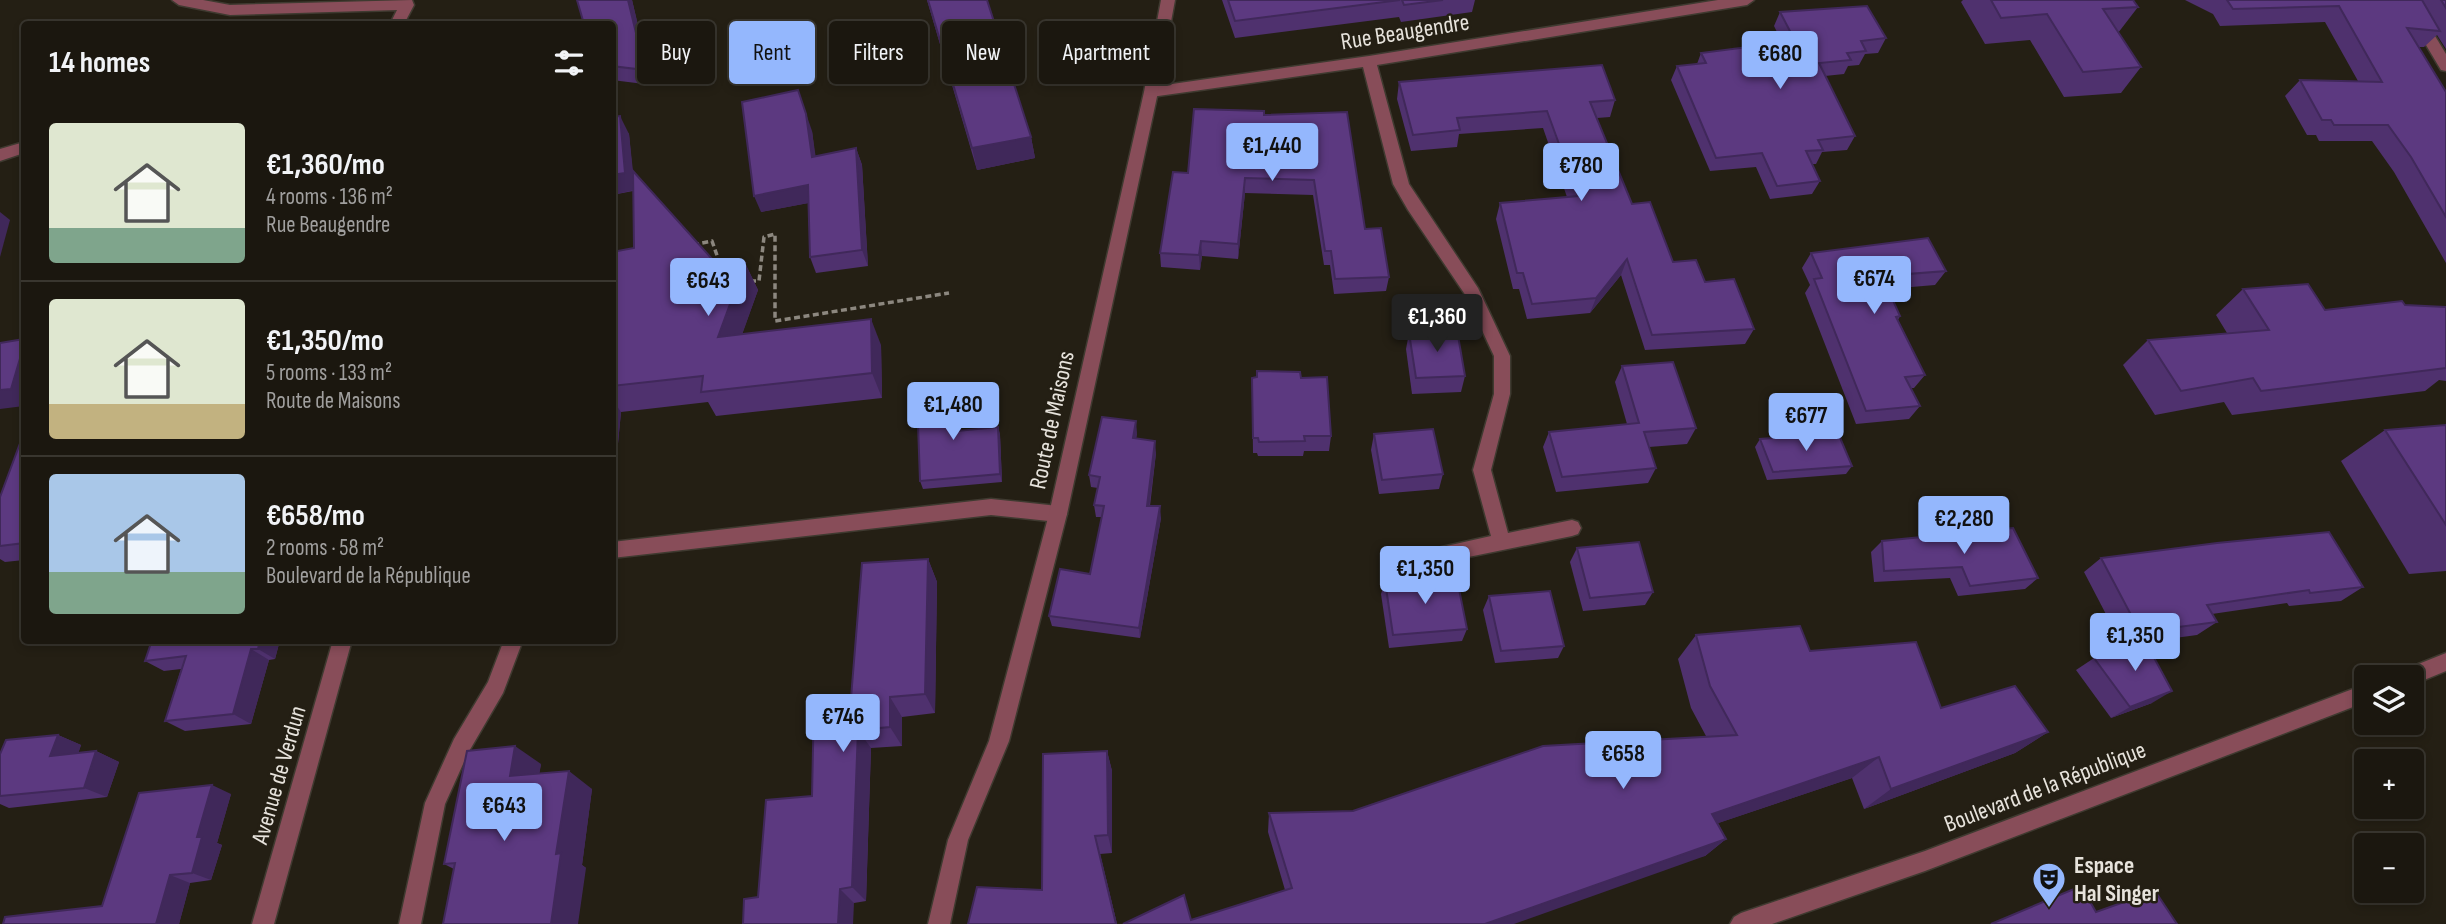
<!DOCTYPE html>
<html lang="en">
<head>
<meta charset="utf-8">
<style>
  body { margin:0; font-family:"Sofia Sans Condensed",sans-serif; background:#242018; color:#f1f3f6; height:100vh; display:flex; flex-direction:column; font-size:26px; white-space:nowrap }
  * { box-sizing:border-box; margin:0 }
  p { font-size:23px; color:#a09f9e }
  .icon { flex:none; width:38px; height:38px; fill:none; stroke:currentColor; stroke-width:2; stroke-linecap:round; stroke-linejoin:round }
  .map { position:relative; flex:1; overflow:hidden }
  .details { position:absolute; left:21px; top:21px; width:595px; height:623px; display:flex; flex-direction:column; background:#1b170f; border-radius:7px; box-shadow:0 4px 10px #0003,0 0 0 2px #39362f }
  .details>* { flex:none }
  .hud { position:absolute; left:637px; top:21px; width:665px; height:63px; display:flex; gap:14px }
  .buttons { position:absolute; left:2354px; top:665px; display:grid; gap:14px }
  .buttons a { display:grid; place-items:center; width:70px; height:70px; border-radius:7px; background:#1b170f; box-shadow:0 4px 10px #0003,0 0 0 2px #39362f; font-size:35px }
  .price { position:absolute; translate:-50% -60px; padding:0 16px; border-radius:7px; background:#94b7fd; color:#111; font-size:23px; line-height:46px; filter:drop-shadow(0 2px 4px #0008) }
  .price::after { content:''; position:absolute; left:50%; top:42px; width:21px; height:16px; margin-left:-10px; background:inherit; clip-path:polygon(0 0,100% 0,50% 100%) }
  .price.current { background:#222; color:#fff }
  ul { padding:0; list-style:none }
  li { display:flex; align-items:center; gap:21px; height:175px; padding:0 28px }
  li+li { border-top:2px solid #39362f }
  li span { display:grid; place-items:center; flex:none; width:196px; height:140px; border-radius:7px; color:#555 }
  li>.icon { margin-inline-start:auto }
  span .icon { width:84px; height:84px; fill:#fffc; stroke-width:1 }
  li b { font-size:30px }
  h2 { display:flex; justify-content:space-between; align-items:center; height:84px; padding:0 28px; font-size:30px }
  .chip { padding:0 24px; border-radius:7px; background:#1b170f; box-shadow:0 4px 10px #0003,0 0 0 2px #39362f; font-size:24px; line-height:63px }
  .chip.current { background:#94b7fd; color:#111 }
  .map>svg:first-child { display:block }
</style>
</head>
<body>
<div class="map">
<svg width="2446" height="924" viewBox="0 0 2446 924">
  <rect width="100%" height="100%" fill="#241f14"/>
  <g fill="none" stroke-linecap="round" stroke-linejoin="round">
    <defs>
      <g id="service">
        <polygon points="991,499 1058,506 1064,508 1067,514 1064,520 1058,522 991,515 612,558 612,542"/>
        <polygon points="504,640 523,640 503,693 468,753 445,804 421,924 399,924 425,803 454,739 488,682"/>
      </g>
      <g id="minor">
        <polygon points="172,0 203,0 230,5 412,0 414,5 404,24 390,24 397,10 230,15 179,5"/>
        <polygon points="1718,0 1754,0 1747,5 1377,65 1409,184 1478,288 1510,356 1510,394 1491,470 1508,533 1572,520 1578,522 1581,528 1578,534 1572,536 1439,563 1433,561 1430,555 1433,549 1491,536 1473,470 1494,394 1494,356 1466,296 1408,210 1393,184 1363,67 1151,97 1144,92 1151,87 1369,56"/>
        <polygon points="24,142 24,153 0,161 0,149"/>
        <polygon points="333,640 352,640 274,924 252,924"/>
      </g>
      <g id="tertiary">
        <polygon points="1161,0 1175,0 1158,92 1067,514 1009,741 968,840 950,924 928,924 948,840 989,741 1049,514 1144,92"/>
        <polygon points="2399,0 2413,0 2446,54 2446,71 2441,70"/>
        <polygon points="2446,653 2446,671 2412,685 2412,677 2399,677 2401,671"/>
        <polygon points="2366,684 2366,702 1925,871 1772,924 1730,924 1734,917 1741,913 1925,851"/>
      </g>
    </defs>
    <!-- service casing -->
    <use href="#service" stroke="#3f3a30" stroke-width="3"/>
    <!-- minor casing -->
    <use href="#minor" stroke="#3f3a30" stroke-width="3"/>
    <!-- tertiary casing -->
    <use href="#tertiary" stroke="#3f3a30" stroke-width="3"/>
    <!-- path -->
    <g stroke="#8c877f" stroke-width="3.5" stroke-dasharray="6 3.5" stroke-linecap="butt">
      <polyline points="693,245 712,241 720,264"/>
      <polyline points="750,281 759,281 764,237 775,234 775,321 949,293"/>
    </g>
    <!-- service -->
    <use href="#service" fill="#884d59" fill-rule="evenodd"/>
    <!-- minor -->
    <use href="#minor" fill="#884d59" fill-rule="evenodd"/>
    <!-- tertiary -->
    <use href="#tertiary" fill="#884d59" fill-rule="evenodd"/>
  </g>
  <!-- wall -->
  <g fill="#4f316e">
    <polygon points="577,0 632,0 652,85 612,80 612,24"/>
    <polygon points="927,0 987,0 1031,137 1035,158 977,170"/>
    <polygon points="1222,0 1475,0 1472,12 1401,22 1399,17 1235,38"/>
    <polygon points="1963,0 2133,0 2138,7 2118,33 2141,67 2121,93 2064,97 2030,40 1985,44 1961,2"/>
    <polygon points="2185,0 2446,0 2446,49 2437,35 2424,47 2418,47 2446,92 2446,263 2394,172 2372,141 2319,141 2316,135 2307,135 2285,96 2300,80 2358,81 2325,22 2220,26 2213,14"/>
    <polygon points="1780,12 1886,38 1878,53 1865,54 1859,65 1848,66 1844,74 1825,76 1855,136 1847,150 1822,152 1816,164 1812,164 1820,181 1812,194 1770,199 1756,167 1710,171 1671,80 1677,66 1697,64 1701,53 1750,47 1753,41 1780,38 1774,26"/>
    <polygon points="1399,82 1615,100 1610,117 1597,118 1632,204 1673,262 1705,282 1754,329 1745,344 1645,350 1621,275 1590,313 1527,319 1519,289 1513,289 1496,219 1500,203 1567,197 1543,128 1459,134 1457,147 1411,151 1397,99"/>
    <polygon points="1264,115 1365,229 1389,277 1386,291 1334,294 1330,265 1324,265 1313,195 1245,193 1238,259 1202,256 1200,270 1161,267 1160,253 1188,173"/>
    <polygon points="612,117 629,134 633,177 713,260 745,263 758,290 742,334 881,345 882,398 716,416 708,402 621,412 612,506 612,252 634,248 633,191 612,195"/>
    <polygon points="812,131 815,156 856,148 862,165 868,266 816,273 810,257 808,203 761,212"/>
    <polygon points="1811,253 1946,271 1935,285 1888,289 1900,316 1898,320 1925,375 1914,388 1911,388 1920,406 1909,419 1856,424 1805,293 1810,285 1802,268"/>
    <polygon points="2243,289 2325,310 2405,305 2446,307 2446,381 2439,380 2425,391 2232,415 2224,402 2155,415 2123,365 2148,340 2227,333 2216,315"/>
    <polygon points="1409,333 1465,376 1461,392 1412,394 1406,349"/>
    <polygon points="1622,366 1696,428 1687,444 1649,447 1656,468 1648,483 1556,492 1543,447 1549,432 1627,424 1615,382"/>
    <polygon points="1252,378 1301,378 1331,436 1329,451 1304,451 1303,456 1258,456 1257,453 1253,453"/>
    <polygon points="960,400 961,431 998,427 1000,435 1002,482 923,489 920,481"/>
    <polygon points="2446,425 2446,571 2409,574 2341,461 2385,430"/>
    <polygon points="1137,433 1136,439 1156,453 1150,506 1161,518 1140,638 1052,626 1049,616 1090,574 1102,517 1096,517 1094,505 1098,488 1091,487 1089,475"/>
    <polygon points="1374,434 1443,474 1439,489 1379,494 1371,450"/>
    <polygon points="24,438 24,560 5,562 0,559 0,546"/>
    <polygon points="1760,439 1852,466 1846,474 1767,480 1755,447"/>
    <polygon points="1882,541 2038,578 2025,589 1958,596 1950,578 1874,582 1871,552"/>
    <polygon points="1577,548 1653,592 1645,605 1583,611 1570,562"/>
    <polygon points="2101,558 2363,587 2341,601 2289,606 2287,603 2212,614 2217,622 2197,635 2145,642 2152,703 2111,718 2076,670 2094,658 2132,643 2122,645 2084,572"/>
    <polygon points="928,559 937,582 935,713 902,717 902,746 871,748 866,901 854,903 758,897 812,796 851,698"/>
    <polygon points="1385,581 1451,585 1467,629 1462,641 1389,648 1381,594"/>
    <polygon points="1489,596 1564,646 1558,658 1495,663 1483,610"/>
    <polygon points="1696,635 1810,651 1941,708 2048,732 2015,753 1864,809 1852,778 1718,823 1726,839 1705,856 1191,920 1285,890 1268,832 1269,813 1353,811 1706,736 1691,708 1678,659"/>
    <polygon points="152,640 280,640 275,659 269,660 251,724 185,731 165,721 181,669 164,671 145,661"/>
    <polygon points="58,735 81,745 78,753 96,751 119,762 107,797 9,808 0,804 0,754"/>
    <polygon points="1107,751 1112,771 1112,853 1100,854 1117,924 968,924 1042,890"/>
    <polygon points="541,764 539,774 592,789 582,865 586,868 454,869 444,864"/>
    <polygon points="231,794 217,843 222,845 211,880 190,883 179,924 3,924 102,906"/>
  </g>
  <!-- shaded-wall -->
  <g fill="#40285a">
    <polygon points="628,0 632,0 652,85 645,70"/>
    <polygon points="798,90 812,131 818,173 812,157"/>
    <polygon points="620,116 629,134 635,190 612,195 612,175"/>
    <polygon points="1031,137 1035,158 977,170 972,148"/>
    <polygon points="856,148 862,165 868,266 862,250"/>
    <polygon points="1245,178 1245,193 1238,259 1238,244"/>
    <polygon points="808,185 814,202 761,212 754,196"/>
    <polygon points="0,212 10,220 0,257"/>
    <polygon points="1201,241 1202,256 1200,270 1199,255"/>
    <polygon points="1627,259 1621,275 1590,313 1596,298"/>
    <polygon points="745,263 758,290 732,363 718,337"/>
    <polygon points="871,319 881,345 882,398 872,373"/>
    <polygon points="24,345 24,406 0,409 0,390"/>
    <polygon points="957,391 960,400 961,439 958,431"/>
    <polygon points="612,399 621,412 612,506"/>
    <polygon points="1136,421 1137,433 1134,450 1133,438"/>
    <polygon points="998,427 1000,435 1002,482 1000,474"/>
    <polygon points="1155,441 1156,453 1148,517 1147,506"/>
    <polygon points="1160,506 1161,518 1140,638 1139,628"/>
    <polygon points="928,559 937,582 935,713 925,694"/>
    <polygon points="260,640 280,640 275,659 258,649"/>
    <polygon points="251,649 269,660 251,724 233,714"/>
    <polygon points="2172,691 2152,703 2111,718 2130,707"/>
    <polygon points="890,697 902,717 902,746 890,727"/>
    <polygon points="858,730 871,748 866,901 852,887"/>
    <polygon points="2048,732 2015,753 1864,809 1891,789"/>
    <polygon points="58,735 81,745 74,767 50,756"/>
    <polygon points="515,746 541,764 536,794 510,776"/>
    <polygon points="96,751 119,762 107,797 84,788"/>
    <polygon points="1107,751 1112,771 1112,853 1108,835"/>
    <polygon points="1879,757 1852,778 1692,832 1712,814"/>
    <polygon points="569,771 592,789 582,865 586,868 578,924 551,924 556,854"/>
    <polygon points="212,785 231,794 217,843 222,845 211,880 192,873 197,837"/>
    <polygon points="1095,836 1100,854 1117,924 1116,924"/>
    <polygon points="1726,839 1705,856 1514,924 1485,924"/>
    <polygon points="170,875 190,883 179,924 156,924"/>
    <polygon points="840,889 854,903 853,924 838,924"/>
  </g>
  <!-- building -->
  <g fill="#5c3980" stroke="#40285a" stroke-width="2">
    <polygon points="577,0 628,0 645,70 612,66 612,24 584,24"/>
    <polygon points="928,0 987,0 1031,137 972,148"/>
    <polygon points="1228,0 1400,0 1235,21"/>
    <polygon points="1402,0 1443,0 1404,5"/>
    <polygon points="1991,0 2133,0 2138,7 2103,9 2141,67 2083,72 2047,14 2001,18"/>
    <polygon points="2227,0 2422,0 2440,31 2407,28 2446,92 2446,217 2411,157 2388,125 2334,125 2331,120 2322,120 2300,80 2382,82 2339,6 2233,9"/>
    <polygon points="2441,0 2446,0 2446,8"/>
    <polygon points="1867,6 1886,38 1861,41 1866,51 1847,53 1851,60 1819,63 1855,136 1818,140 1823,150 1806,151 1820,181 1777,186 1762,153 1716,158 1677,66 1706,63 1701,53 1756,46 1753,41 1793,37 1780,12"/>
    <polygon points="1602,65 1615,100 1590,102 1632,204 1650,202 1673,262 1696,260 1705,282 1734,279 1754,329 1652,335 1627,259 1596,298 1532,304 1523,273 1517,273 1500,203 1578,196 1547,111 1457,118 1460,130 1413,135 1399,82"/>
    <polygon points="798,90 806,114 812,157 856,148 862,250 810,257 808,185 754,196 742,102"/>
    <polygon points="1194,109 1264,111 1264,115 1347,112 1365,229 1381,228 1389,277 1335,279 1331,251 1325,251 1314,180 1245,178 1238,244 1201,241 1199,255 1160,253 1173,172 1188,173"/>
    <polygon points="620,116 625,173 612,175 612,117"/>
    <polygon points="633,171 713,260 745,263 718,337 871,319 872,373 701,392 703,376 612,386 612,252 634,248"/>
    <polygon points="1928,238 1946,271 1882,276 1900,316 1896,317 1925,375 1905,377 1920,406 1866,411 1814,279 1822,278 1811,253"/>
    <polygon points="2308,284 2325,310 2402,301 2405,305 2446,307 2446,368 2261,391 2253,378 2181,391 2148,340 2269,330 2243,289"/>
    <polygon points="1457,330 1465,376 1416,378 1409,333"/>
    <polygon points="24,339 24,345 11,389 0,390 0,343"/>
    <polygon points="1673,362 1696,428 1644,432 1656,468 1562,477 1549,432 1639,423 1622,366"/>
    <polygon points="1257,371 1300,372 1301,378 1327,377 1331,436 1304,436 1305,441 1259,442 1258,438 1253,438 1252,378 1257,377"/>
    <polygon points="957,391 958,431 998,427 1000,474 920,481 917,396"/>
    <polygon points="1102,417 1136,421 1133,438 1155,441 1147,506 1160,506 1139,628 1049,616 1060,569 1090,574 1104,506 1094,505 1100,477 1089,475"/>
    <polygon points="2446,425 2446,525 2385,430"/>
    <polygon points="1433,429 1443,474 1382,480 1374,434"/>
    <polygon points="1838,433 1852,466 1773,472 1760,439"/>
    <polygon points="22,438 24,438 24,543 0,546 0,497"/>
    <polygon points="2013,528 2038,578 1970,586 1962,567 1884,571 1882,541"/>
    <polygon points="2329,532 2363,587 2310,593 2309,590 2207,605 2217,622 2140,632 2101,558 2217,543"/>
    <polygon points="1639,542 1653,592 1590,598 1577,548"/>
    <polygon points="928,559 925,694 890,697 890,727 858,730 852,887 840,889 838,924 743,924 744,899 758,897 766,800 812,796 814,701 851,698 862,563"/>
    <polygon points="1448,576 1451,585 1458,584 1467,629 1393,635 1385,581"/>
    <polygon points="1550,591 1564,646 1501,651 1489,596"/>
    <polygon points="1800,626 1810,651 1916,642 1941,708 2015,686 2048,732 1891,789 1879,757 1712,814 1726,839 1485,924 1123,924 1184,895 1191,920 1292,888 1269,813 1353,811 1543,746 1737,735 1710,686 1696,635"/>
    <polygon points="2144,639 2172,691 2130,707 2094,658"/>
    <polygon points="152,640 260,640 258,649 251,649 233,714 165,721 186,656 145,661"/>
    <polygon points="58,735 50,756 96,751 84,788 0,796 0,754 6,740"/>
    <polygon points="515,746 510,776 569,771 556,854 561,853 551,924 443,924 455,863 444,864 467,751"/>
    <polygon points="1107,751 1108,835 1095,836 1116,924 968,924 977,887 1042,890 1043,754"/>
    <polygon points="212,785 197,837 202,837 192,873 170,875 156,924 3,924 5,917 102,906 139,793"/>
    <polygon points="2081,886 2096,912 2155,891 2177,924 1991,924"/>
  </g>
  <!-- icons -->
  <defs>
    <symbol id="theatre-pin" viewBox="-11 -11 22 30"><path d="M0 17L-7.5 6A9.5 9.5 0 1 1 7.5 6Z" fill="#94b7fd" stroke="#241f14"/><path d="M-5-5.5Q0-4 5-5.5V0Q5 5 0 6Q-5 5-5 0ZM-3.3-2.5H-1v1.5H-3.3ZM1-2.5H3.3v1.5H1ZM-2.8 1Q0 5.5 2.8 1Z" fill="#111"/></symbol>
  </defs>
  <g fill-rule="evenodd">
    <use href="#theatre-pin" x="2030" y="860" width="38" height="52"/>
  </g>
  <g text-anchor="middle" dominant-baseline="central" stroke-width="5" stroke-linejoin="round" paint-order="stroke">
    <!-- street labels -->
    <g font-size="24" fill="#e7e3dc" stroke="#241f14">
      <text transform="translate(1405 32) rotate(-9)">Rue Beaugendre</text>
      <text transform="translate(1052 420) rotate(-78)">Route de Maisons</text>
      <text transform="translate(279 775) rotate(-74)">Avenue de Verdun</text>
      <text transform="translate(2045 787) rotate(-21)">Boulevard de la République</text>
    </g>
    <!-- poi labels -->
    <g font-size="24" font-weight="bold" fill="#e7e3dc" stroke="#241f14" text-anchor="start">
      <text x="2074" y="865">Espace<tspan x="2074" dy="28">Hal Singer</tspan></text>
    </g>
  </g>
</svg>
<div class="buttons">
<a><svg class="icon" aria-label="layers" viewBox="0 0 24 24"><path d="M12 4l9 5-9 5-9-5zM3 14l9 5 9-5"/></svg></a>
<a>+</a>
<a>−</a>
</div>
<b class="price" style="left:1780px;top:91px">€680</b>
<b class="price" style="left:1272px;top:183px">€1,440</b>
<b class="price" style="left:1581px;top:203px">€780</b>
<b class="price" style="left:1874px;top:316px">€674</b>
<b class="price" style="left:708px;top:318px">€643</b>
<b class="price current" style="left:1437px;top:354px">€1,360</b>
<b class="price" style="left:953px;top:442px">€1,480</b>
<b class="price" style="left:1806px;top:453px">€677</b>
<b class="price" style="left:1964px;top:556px">€2,280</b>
<b class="price" style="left:1425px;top:606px">€1,350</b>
<b class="price" style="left:2135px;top:673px">€1,350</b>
<b class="price" style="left:843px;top:754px">€746</b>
<b class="price" style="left:1623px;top:791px">€658</b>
<b class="price" style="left:504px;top:843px">€643</b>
<div class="hud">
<a class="chip">Buy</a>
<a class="chip current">Rent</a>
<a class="chip">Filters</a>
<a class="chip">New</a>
<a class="chip">Apartment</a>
</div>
<section class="details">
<h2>14 homes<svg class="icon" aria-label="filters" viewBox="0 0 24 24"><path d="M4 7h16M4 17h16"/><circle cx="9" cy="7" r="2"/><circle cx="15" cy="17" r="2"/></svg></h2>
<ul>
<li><span style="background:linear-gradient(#dfe7d0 75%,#7fa58c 0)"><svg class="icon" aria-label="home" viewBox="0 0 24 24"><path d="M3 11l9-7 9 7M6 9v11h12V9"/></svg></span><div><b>€1,360/mo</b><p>4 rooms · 136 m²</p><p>Rue Beaugendre</p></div></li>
<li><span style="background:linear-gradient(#dfe7d0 75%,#c2b280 0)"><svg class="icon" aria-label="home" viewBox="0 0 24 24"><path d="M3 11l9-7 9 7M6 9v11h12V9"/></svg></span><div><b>€1,350/mo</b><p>5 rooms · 133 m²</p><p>Route de Maisons</p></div></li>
<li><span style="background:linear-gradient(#a9c7e8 70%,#7fa58c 0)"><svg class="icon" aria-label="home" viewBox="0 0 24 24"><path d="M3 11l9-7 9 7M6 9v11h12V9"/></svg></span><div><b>€658/mo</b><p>2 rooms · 58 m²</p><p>Boulevard de la République</p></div></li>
</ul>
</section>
</div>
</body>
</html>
